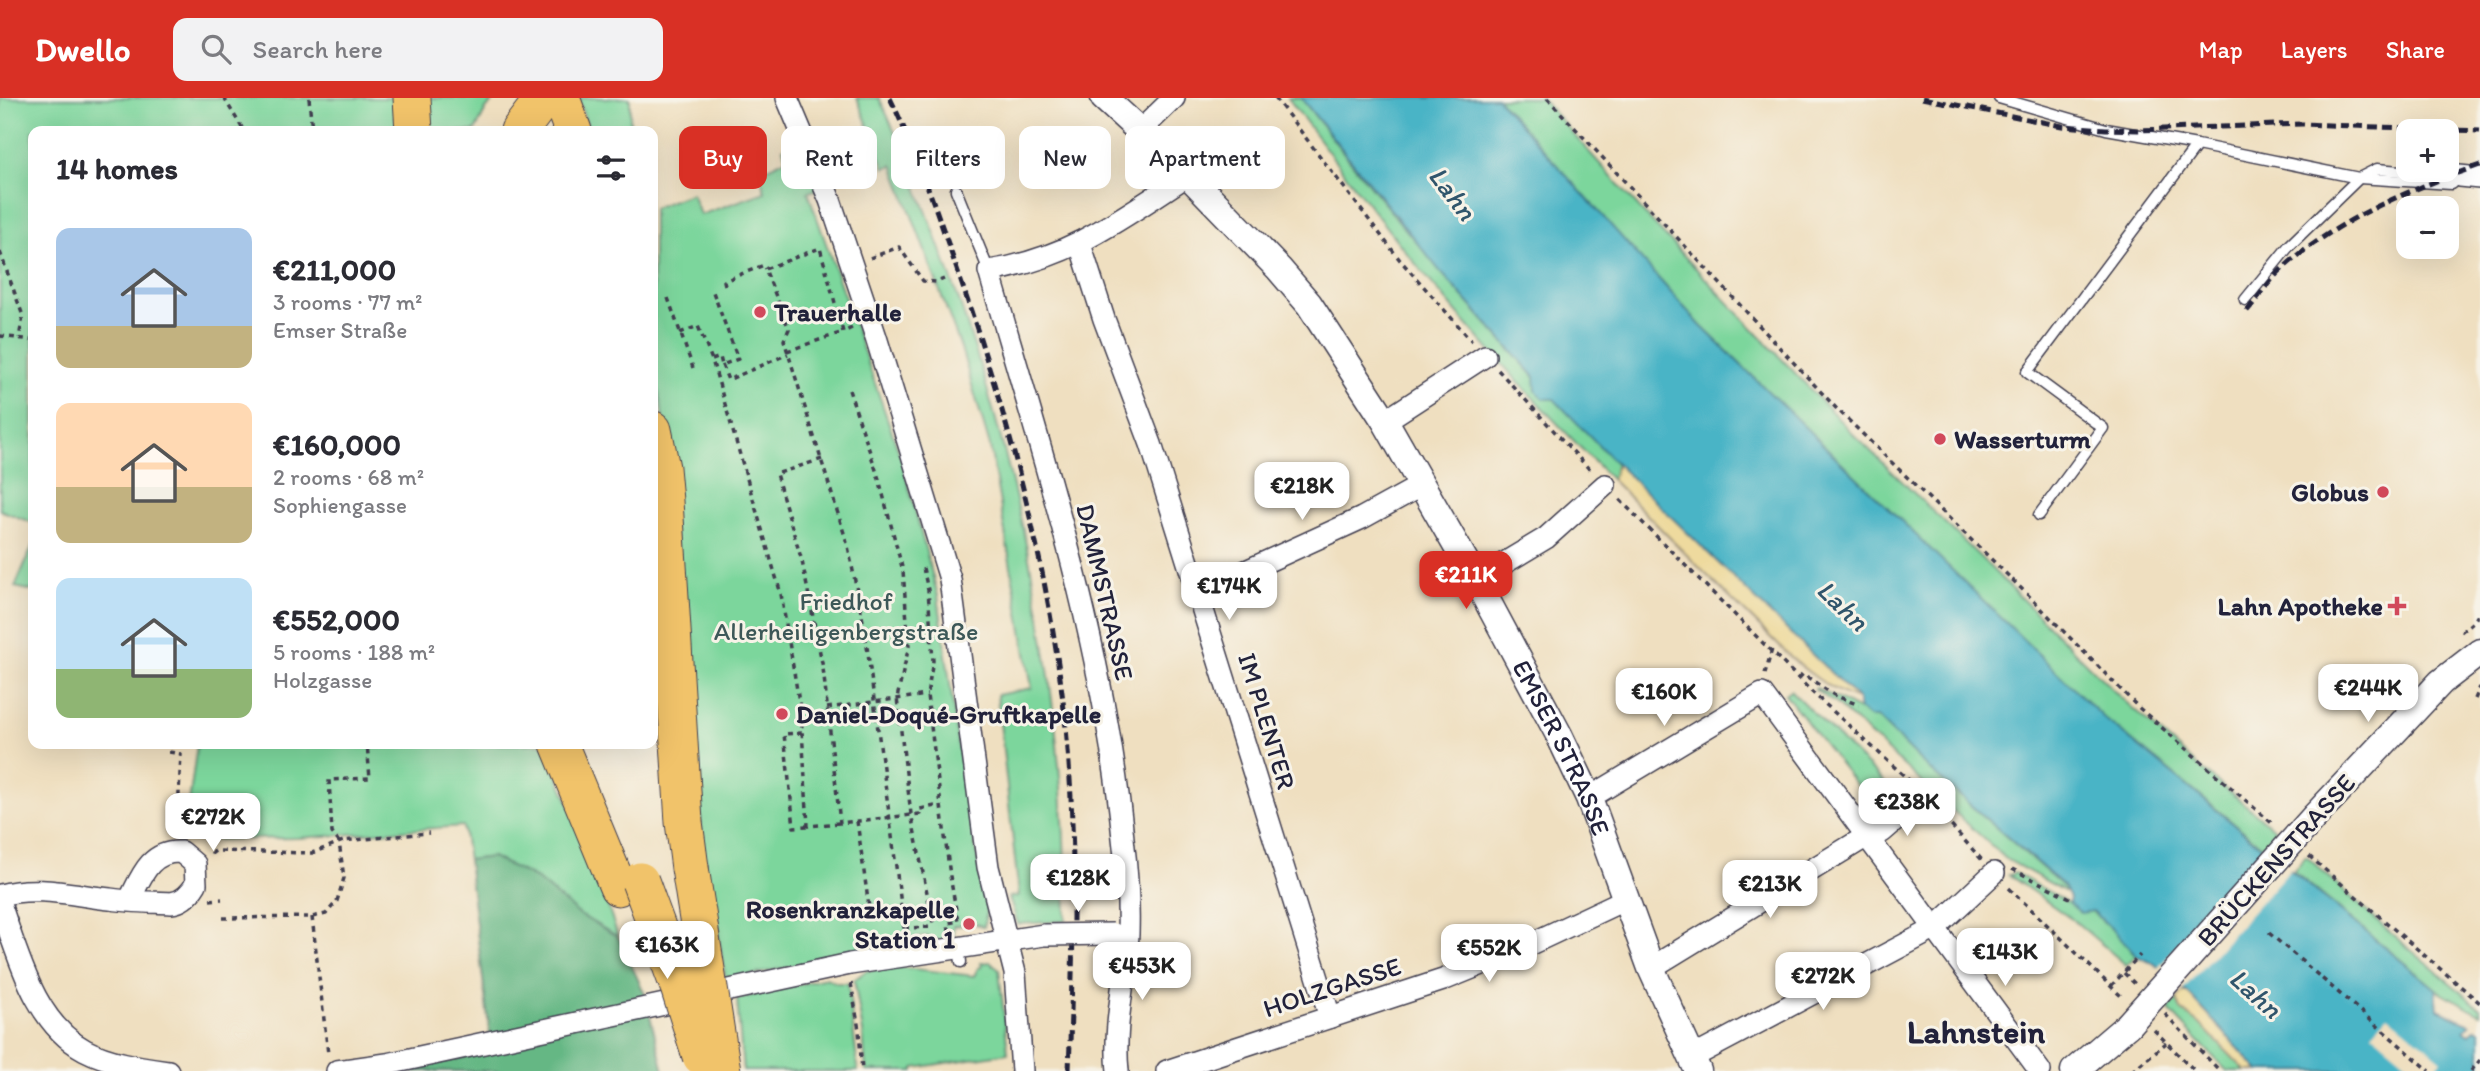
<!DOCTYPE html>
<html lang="en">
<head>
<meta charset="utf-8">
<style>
  body { margin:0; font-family:Itim,sans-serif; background:#f2f2f3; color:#2b2b33; height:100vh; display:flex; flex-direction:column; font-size:26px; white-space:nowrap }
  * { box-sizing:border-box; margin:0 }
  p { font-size:23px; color:#7c7c81 }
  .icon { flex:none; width:38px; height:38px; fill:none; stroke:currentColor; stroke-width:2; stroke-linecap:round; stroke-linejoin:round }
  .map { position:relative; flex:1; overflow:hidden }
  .panel { position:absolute; left:28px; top:28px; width:630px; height:623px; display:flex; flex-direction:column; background:#fff; border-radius:14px; box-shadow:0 7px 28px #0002 }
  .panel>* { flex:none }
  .guide { position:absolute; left:679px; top:28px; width:665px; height:63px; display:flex; gap:14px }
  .tools { position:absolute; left:2396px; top:21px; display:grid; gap:14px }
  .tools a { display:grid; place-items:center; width:63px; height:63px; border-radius:14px; background:#fff; box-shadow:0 7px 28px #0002; font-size:35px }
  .price { position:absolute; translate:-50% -60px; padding:0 16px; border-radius:14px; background:#fff; color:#222; font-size:23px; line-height:46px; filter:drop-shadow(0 2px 4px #0008) }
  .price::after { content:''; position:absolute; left:50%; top:42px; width:21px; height:16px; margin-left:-10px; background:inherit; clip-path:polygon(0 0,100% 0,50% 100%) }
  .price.current { background:#d93025; color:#fff }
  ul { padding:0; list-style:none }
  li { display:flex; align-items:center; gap:21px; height:175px; padding:0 28px }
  li span { display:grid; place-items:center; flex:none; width:196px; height:140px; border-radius:14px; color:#555 }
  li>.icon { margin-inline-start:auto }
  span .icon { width:84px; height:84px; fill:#fffc; stroke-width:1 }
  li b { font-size:30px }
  h2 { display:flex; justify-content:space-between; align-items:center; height:84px; padding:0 28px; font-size:30px }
  .pill { padding:0 24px; border-radius:14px; background:#fff; box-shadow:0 7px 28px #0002; font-size:24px; line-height:63px }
  .pill.current { background:#d93025; color:#fff }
  header { display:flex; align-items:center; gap:42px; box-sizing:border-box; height:98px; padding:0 35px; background:#d93025; color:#fff }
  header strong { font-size:33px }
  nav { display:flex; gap:38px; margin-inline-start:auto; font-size:24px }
  .search { width:490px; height:63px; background:#f2f2f3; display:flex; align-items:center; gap:18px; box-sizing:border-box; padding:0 24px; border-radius:14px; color:#7c7c81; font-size:26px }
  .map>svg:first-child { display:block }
</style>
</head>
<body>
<header>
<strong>Dwello</strong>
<div class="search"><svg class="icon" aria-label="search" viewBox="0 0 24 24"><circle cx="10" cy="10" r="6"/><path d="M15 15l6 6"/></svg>Search here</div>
<nav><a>Map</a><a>Layers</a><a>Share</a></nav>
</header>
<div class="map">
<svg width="2480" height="973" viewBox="0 0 2480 973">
  <rect width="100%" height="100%" fill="#f7f3e8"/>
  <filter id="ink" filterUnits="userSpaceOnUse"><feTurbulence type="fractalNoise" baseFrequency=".0143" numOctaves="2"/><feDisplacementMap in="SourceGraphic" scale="14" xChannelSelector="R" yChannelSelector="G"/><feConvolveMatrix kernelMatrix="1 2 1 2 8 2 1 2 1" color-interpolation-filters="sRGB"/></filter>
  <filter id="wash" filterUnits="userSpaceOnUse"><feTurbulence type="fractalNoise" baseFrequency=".00686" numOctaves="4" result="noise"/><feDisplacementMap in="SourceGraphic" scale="28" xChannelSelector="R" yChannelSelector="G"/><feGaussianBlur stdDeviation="1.57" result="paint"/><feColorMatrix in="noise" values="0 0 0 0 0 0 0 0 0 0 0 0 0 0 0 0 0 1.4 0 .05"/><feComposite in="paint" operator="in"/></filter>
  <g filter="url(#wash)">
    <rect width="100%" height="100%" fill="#efdfc0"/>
    <!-- green -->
    <g fill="#7cd69c" stroke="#4f7c6c" stroke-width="2">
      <polygon points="0,0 396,0 400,33 33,33 33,425 0,412"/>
      <polygon points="419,0 496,0 486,11 475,33 421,33"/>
      <polygon points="578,0 630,0 630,33 589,33"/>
      <path d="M857,0h22c20,40 35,82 51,123 86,222 136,461 136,700l-48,3 -9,-27 10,-1 -22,-201 35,-7 -42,-242 -29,-98 -68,-183 -8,3z"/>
      <path d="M1288,0h13c97,128 203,250 316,365l-5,17c-57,-58 -113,-117 -166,-180 -56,-65 -107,-134 -158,-202z"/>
      <polygon points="1497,0 1541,0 1651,123 1848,331 1980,459 2120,599 2192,663 2276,732 2262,748 2105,621 1700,227"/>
      <polygon points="800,44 819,91 808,94 901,360 938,498 964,688 987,811 984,829 969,823 966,827 953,828 954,842 938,845 927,838 895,843 895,848 726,882 705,767 664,326 653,261 653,110 692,95 700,117 765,94 759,74 786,61 783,50"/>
      <polygon points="653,433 664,641 653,640"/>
      <polygon points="33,447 33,493 15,489"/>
      <polygon points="1816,590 1860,612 1869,619 1877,619 1930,672 2064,789 2068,795 2006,761 1836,606 1815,592"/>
      <polygon points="1790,592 1902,702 1882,720 1785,596"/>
      <polygon points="197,646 545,646 596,771 618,839 580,817 535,780 492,759 468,762 463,728 298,740 184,742"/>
      <polygon points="2306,758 2387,832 2480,910 2480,916 2436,891 2293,773"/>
      <polygon points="2015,775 2069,805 2081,814 2092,813 2117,836 2136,858 2126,867 2077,825 2009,777"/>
      <polygon points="991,864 999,872 1008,955 914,970 914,973 866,973 863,934 854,882 866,873 897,869 974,878 978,870 982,869 981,865"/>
      <polygon points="826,880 837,885 848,885 858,973 743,973 737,901"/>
      <polygon points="2177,901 2181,912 2199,925 2246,973 2227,973 2168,911"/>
    </g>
    <!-- forest -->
    <polygon fill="#65b784" stroke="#446c60" stroke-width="2" points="492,759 535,780 580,817 618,839 644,894 664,973 405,973 492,953 468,762"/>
    <!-- sand -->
    <g fill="#eeda9e" stroke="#887e6c" stroke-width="2">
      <path d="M1617,365l241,236c-44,-13 -77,-52 -109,-83 -47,-44 -91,-91 -137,-136z"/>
      <polygon points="2185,893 2190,897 2259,973 2246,973 2199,925 2181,912 2177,901"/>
    </g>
    <!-- water -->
    <polygon fill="#49b4c6" stroke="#366b80" stroke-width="2" points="1301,0 1497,0 1700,227 2105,621 2436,891 2438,911 2470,926 2464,932 2469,936 2476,930 2480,932 2480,973 2259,973 2190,897 2155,866 2136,858 2117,836 2093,813 2081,815 2069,805 2070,800 2064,788 1930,672 1877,619 1869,619 1860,612 1858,601 1620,369 1554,301 1543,301 1536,293 1535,279 1439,172"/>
    <!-- pier -->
    <g fill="#efdfc0">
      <polygon points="2267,747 2293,768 2181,894 2156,872"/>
      <polygon points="2388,917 2442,962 2433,973 2417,973 2372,935"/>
    </g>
  </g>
  <g filter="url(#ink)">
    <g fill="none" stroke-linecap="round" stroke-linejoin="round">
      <defs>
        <g id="service">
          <polyline points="1999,0 2106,31 2197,47"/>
          <polyline points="2361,79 2377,71 2459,78"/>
          <polyline points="2359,80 2451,86 2459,78"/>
          <polyline points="956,92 989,173"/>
          <polyline points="2039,417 2103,330 2027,274 2197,47 2359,80 2289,148 2245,202"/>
          <polyline points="959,850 961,864"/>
        </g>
        <g id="minor">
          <polyline points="787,0 830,102 876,239 950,481 988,769 1015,875 1022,973"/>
          <polyline points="1140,33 1174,0"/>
          <polyline points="2459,78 2480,80"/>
          <polyline points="1080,146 1104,221 1151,346 1330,919"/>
          <polyline points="1385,323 1485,258"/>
          <polyline points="1476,482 1546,440 1605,387"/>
          <polyline points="1198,495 1362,420 1422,387"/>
          <polyline points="1589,700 1762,596 2040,973"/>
          <path d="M0,797c36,-10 73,0 110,4 20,3 41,3 61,4 12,-1 19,-9 25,-19l-1,-20 -14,-12c-31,-2 -40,25 -52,49"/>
          <path d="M0,806c18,50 34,119 85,146 25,13 55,17 83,21"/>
          <polyline points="1651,870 1867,738 1882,734 1925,697"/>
          <polyline points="1693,959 1934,831 1994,775"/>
          <polyline points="337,973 387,966 850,866 1044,837"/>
          <path d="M1118,973c-5,-46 8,-92 10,-137 1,-32 -1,-64 -5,-96 -19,-194 -80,-381 -134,-567 80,-12 133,-53 199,-96"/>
          <polyline points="1167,973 1443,882 1524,849 1626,801"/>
        </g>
        <g id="tertiary">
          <path id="s1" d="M1104,0l84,77 91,94 30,35 76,117 91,159 83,155 30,63 62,170 47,103"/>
          <polyline points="2315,718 2441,584 2480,554"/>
          <polyline points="2074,973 2128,927"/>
        </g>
        <g id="trunk">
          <polyline points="412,0 414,33"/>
          <polyline points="561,0 573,33"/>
          <polyline points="519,33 544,0"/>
          <polyline points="653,332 661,370 664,403 684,724 690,770"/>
          <polyline points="559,646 618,789"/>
        </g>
      </defs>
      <!-- service casing -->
      <use href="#service" stroke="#413e4f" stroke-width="13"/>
      <!-- minor casing -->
      <use href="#minor" stroke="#413e4f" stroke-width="24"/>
      <!-- tertiary casing -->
      <use href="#tertiary" stroke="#413e4f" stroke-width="29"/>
      <!-- trunk casing -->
      <use href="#trunk" stroke="#413e4f" stroke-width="39"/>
      <!-- path -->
      <g stroke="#413e4f" stroke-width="3.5" stroke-dasharray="5 5" stroke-linecap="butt">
        <polyline points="224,0 244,33"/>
        <polyline points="309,0 312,33"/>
        <polyline points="1275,0 1400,162 1472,243"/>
        <polyline points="1547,0 1836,310 2028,497 2138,609 2274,727"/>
        <polyline points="0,154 23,218 19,240"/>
        <polyline points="870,160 899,149 923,183 937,184 944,181"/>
        <polyline points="725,187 724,183 764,167 765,171"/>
        <polyline points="668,200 693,270"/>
        <polyline points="852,230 843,234 820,150 765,171 789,231 784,242 848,448 865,533 905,837"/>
        <polyline points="680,235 698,228 712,262 781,496 801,616 808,728 840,725"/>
        <polyline points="0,238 33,242"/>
        <polyline points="787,253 843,234"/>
        <polyline points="712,262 720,259 722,267 738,261 713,194"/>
        <polyline points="722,267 728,282 788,256"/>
        <polyline points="1498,272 1590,372"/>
        <polyline points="849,292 879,381 903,473 909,548 897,600 911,716 934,829"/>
        <polyline points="822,361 776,376 802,463 823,570 840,725 920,716 920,711 940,707"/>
        <polyline points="1620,402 1813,595 1911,684"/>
        <polyline points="923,470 928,492 933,563 927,597 950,778 958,823 948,825 949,833"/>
        <polyline points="2461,534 2474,523 2478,517"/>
        <polyline points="1765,576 1772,551"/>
        <polyline points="1799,580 1803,576 1834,597 1859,607"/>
        <polyline points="2475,601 2480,589"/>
        <polyline points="827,610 927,597"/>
        <polyline points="802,635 784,636 794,729 807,728"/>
        <polyline points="169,654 181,656 177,734"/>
        <polyline points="1938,713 1982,762"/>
        <polyline points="857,723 870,817 902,813"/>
        <polyline points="211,756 215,753 312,755 343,743 429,735"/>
        <polyline points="2309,758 2480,905"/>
        <polyline points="2012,771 2070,800"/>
        <polyline points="2009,790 2122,899"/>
        <polyline points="210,802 222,801"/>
        <polyline points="312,819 328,956"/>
        <polyline points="223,820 312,819 326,816 337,803 344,780 339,744 332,735 329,682 370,680 367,646"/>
        <polyline points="904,830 933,829"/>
        <polyline points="2269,835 2430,973"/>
        <polyline points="2124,875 2135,886"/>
        <polyline points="851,885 859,932 862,973"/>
        <polyline points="2111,888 2140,857"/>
        <polyline points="2165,916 2220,973"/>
        <polyline points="2154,932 2195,973"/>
        <polyline points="2132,973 2166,945"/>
        <polyline points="2471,973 2480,962"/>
      </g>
      <!-- service -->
      <use href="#service" stroke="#fff" stroke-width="10"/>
      <!-- minor -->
      <use href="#minor" stroke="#fff" stroke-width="21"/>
      <!-- tertiary -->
      <use href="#tertiary" stroke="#fff" stroke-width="26"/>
      <!-- trunk -->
      <use href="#trunk" stroke="#f1c36a" stroke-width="37"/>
      <!-- rail -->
      <g stroke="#22223b" stroke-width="5" stroke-dasharray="10 5" stroke-linecap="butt">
        <path d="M890,0c31,64 53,131 76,198 47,139 85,284 100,432 11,114 7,228 3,343"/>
        <polyline points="1922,0 2062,28 2106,31 2138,32 2302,26 2480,33"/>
        <path d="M2247,213c11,-13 21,-29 34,-41 59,-53 126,-79 199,-105"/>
      </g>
      <defs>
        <polyline id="minor-bridge" points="1044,837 1113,836"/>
        <polyline id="tertiary-bridge" points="2128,927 2315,718"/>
        <g id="trunk-bridge">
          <polyline points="690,770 722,973"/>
          <polyline points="640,783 679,889 701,958"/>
        </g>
      </defs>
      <!-- minor-bridge casing -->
      <use href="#minor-bridge" stroke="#413e4f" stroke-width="24" stroke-linecap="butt"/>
      <!-- tertiary-bridge casing -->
      <use href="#tertiary-bridge" stroke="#413e4f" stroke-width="29" stroke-linecap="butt"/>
      <!-- trunk-bridge casing -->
      <use href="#trunk-bridge" stroke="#413e4f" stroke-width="39" stroke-linecap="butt"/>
      <!-- minor-bridge -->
      <use href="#minor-bridge" stroke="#fff" stroke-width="21"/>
      <!-- tertiary-bridge -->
      <use href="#tertiary-bridge" stroke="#fff" stroke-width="26"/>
      <!-- trunk-bridge -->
      <use href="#trunk-bridge" stroke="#f1c36a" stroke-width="37"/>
    </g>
  </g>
  <!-- markers -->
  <g fill="#d1495b" stroke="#f7f3e8" stroke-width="2.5">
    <circle cx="760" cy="214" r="7"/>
    <circle cx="1940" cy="341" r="7"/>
    <circle cx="2383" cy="394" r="7"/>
    <path d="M2393.5 497.5h7v7h7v7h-7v7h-7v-7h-7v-7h7z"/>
    <circle cx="782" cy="616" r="7"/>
    <circle cx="969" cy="826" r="7"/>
  </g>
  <g text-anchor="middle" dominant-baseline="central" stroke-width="6" stroke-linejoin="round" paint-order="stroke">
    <!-- poi labels -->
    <g font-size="26" font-weight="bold" fill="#22223b" stroke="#f7f3e8" text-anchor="start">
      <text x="774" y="214">Trauerhalle</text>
      <text x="1954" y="341">Wasserturm</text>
      <text x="2369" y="394" text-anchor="end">Globus</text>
      <text x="2383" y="508" text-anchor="end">Lahn Apotheke</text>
      <text x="796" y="616">Daniel-Doqué-Gruftkapelle</text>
      <text x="955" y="811" text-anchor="end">Rosenkranzkapelle<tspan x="955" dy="30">Station 1</tspan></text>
    </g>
    <!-- street labels -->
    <g font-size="26" fill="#22223b" stroke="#f7f3e8">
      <text transform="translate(1105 494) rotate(77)">DAMMSTRASSE</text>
      <text transform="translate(1267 623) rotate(73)">IM PLENTER</text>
      <text stroke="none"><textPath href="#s1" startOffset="802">EMSER STRASSE</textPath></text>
      <text transform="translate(2276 762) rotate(-48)">BRÜCKENSTRASSE</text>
      <text transform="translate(1332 889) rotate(-18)">HOLZGASSE</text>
    </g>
    <!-- park labels -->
    <g font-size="26" fill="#3d5858" stroke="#f7f3e8">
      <text x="846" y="503">Friedhof<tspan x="846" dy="30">Allerheiligenbergstraße</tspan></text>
    </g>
    <!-- water labels -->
    <g font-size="28" font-style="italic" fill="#30556c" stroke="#f7f3e8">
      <text transform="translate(1453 95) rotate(53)">Lahn</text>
      <text transform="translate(1843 507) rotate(44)">Lahn</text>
      <text transform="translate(2256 895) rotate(42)">Lahn</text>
    </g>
    <!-- district labels -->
    <g font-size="33" font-weight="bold" fill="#22223b" stroke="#f7f3e8">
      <text x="1976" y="933">Lahnstein</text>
    </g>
  </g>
</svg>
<div class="tools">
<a>+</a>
<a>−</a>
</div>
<b class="price" style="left:1302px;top:424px">€218K</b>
<b class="price current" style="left:1466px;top:513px">€211K</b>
<b class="price" style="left:1229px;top:524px">€174K</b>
<b class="price" style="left:2368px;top:626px">€244K</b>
<b class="price" style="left:1664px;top:630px">€160K</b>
<b class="price" style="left:1907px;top:740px">€238K</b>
<b class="price" style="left:213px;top:755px">€272K</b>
<b class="price" style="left:1078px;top:816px">€128K</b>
<b class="price" style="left:1770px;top:822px">€213K</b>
<b class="price" style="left:667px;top:883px">€163K</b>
<b class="price" style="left:1489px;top:886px">€552K</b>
<b class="price" style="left:2005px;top:890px">€143K</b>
<b class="price" style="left:1142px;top:904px">€453K</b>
<b class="price" style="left:1823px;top:914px">€272K</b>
<div class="guide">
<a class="pill current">Buy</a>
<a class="pill">Rent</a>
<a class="pill">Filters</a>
<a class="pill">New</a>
<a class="pill">Apartment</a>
</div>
<section class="panel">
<h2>14 homes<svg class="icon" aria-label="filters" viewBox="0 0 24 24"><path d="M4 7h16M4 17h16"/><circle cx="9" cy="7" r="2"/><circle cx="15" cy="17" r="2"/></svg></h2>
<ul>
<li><span style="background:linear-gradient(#a9c7e8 70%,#c2b280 0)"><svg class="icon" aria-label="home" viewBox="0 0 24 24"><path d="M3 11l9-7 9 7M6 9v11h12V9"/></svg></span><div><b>€211,000</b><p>3 rooms · 77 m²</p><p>Emser Straße</p></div></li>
<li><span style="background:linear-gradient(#ffd9b3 60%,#c2b280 0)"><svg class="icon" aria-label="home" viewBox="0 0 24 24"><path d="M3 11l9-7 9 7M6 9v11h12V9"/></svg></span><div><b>€160,000</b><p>2 rooms · 68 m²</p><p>Sophiengasse</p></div></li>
<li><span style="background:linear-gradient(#bfe0f5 65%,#8fb573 0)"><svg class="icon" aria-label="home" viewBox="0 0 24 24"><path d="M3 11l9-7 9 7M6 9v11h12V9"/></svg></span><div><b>€552,000</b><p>5 rooms · 188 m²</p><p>Holzgasse</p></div></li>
</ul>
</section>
</div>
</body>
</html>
